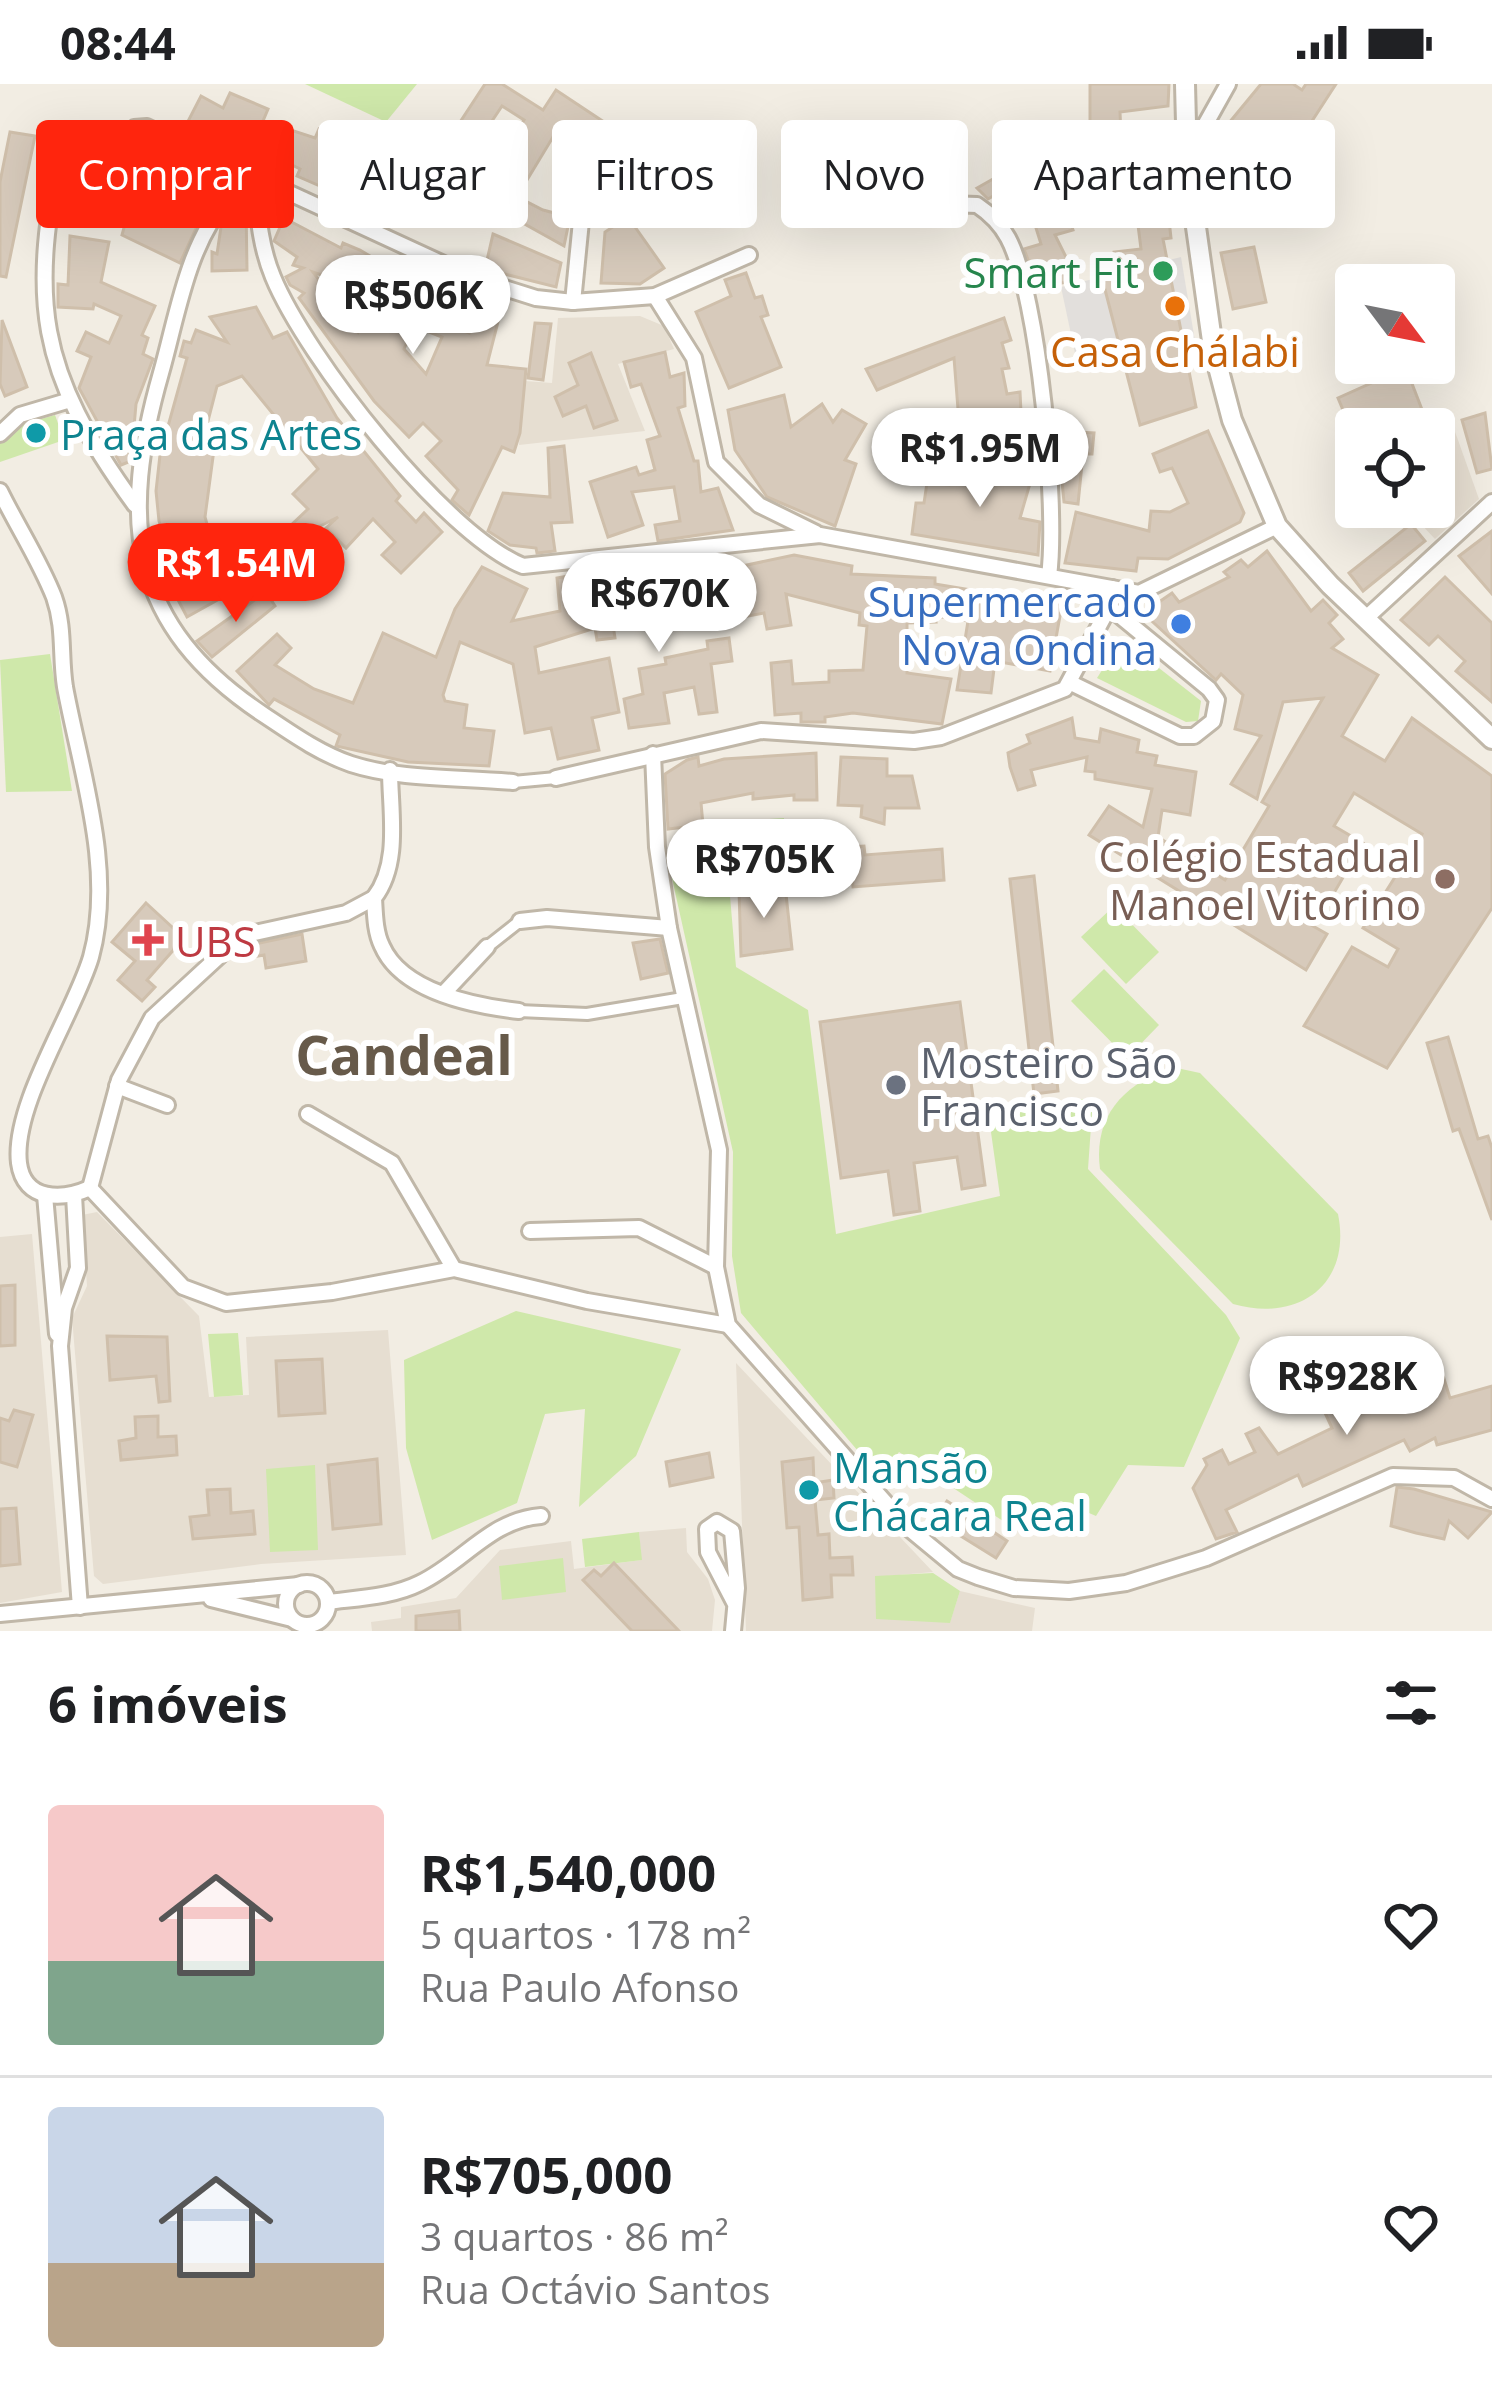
<!DOCTYPE html>
<html lang="pt">
<head>
<meta charset="utf-8">
<style>
  body { margin:0; font-family:"Open Sans",sans-serif; background:#f2f2f2; color:#202124; height:100vh; display:flex; flex-direction:column; font-size:45px; white-space:nowrap }
  * { box-sizing:border-box; margin:0 }
  p { font-size:39px; color:#757577 }
  .icon { flex:none; width:66px; height:66px; fill:none; stroke:currentColor; stroke-width:2; stroke-linecap:round; stroke-linejoin:round }
  .map { position:relative; height:1547px; overflow:hidden }
  .sheet { display:flex; flex-direction:column; background:#fff; flex:1 }
  .sheet>* { flex:none }
  .hud { position:absolute; left:36px; top:36px; width:1422px; height:108px; display:flex; gap:24px }
  .needle { width:78px; rotate:122deg }
  .buttons { position:absolute; left:1335px; top:180px; display:grid; gap:24px }
  .buttons a { display:grid; place-items:center; width:120px; height:120px; border-radius:12px; background:#fff; box-shadow:0 12px 48px #0002; font-size:60px }
  .price { position:absolute; translate:-50% -102px; padding:0 27px; border-radius:42px; background:#fff; color:#222; font-size:39px; line-height:78px; filter:drop-shadow(0 3px 6px #0008) }
  .price::after { content:''; position:absolute; left:50%; top:72px; width:36px; height:27px; margin-left:-18px; background:inherit; clip-path:polygon(0 0,100% 0,50% 100%) }
  .price.active { background:#ff250d; color:#fff }
  ul { padding:0; list-style:none }
  li { display:flex; align-items:center; gap:36px; height:300px; padding:0 48px }
  li+li { border-top:3px solid #e0e0e0 }
  li span { display:grid; place-items:center; flex:none; width:336px; height:240px; border-radius:12px; color:#555 }
  li>.icon { margin-inline-start:auto }
  span .icon { width:144px; height:144px; fill:#fffc; stroke-width:1 }
  li b { font-size:51px }
  h2 { display:flex; justify-content:space-between; align-items:center; height:144px; padding:0 48px; font-size:51px }
  .pill { padding:0 42px; border-radius:12px; background:#fff; box-shadow:0 12px 48px #0002; font-size:42px; line-height:108px }
  .pill.active { background:#ff250d; color:#fff }
  .status { display:flex; justify-content:space-between; align-items:center; height:84px; padding:0 60px; background:#fff; direction:ltr }
  .status svg { height:33px; fill:currentColor }
  .map>svg:first-child { display:block }
</style>
</head>
<body>
<div class="status"><b>08:44</b><svg viewBox="0 0 49 12"><path d="M0 12V9h3v3zM5 12V6h3v6zM10 12V3h3v9zM15 12V0h3v12zM26 1h20v11H26zM47 4h2v5h-2z"/></svg></div>
<div class="map">
<svg width="1492" height="1547" viewBox="0 0 1492 1547">
  <rect width="100%" height="100%" fill="#f2ede3"/>
  <!-- residential -->
  <g fill="#e6ded1">
    <polygon points="640,232 664,242 674,265 618,280 645,347 519,361 525,297 552,299 558,234"/>
    <polygon points="1448,328 1479,415 1435,455 1405,423 1434,423 1434,345 1407,344"/>
    <polygon points="97,1128 199,1232 209,1313 249,1311 246,1253 388,1246 406,1471 261,1480 103,1500 94,1492 72,1234 87,1202 82,1131"/>
    <polygon points="32,1150 62,1508 0,1519 0,1153"/>
    <polygon points="736,1279 933,1488 876,1493 950,1538 960,1507 1035,1524 1032,1547 746,1547"/>
    <polygon points="686,1444 687,1468 708,1495 715,1516 712,1547 372,1547 371,1538 401,1534 401,1523 456,1514 500,1466 571,1457 574,1485 641,1476 639,1448"/>
  </g>
  <!-- green -->
  <g fill="#cfe8aa">
    <polygon points="305,0 417,0 386,38"/>
    <polygon points="55,331 64,356 0,378 0,359 23,340"/>
    <polygon points="1122,555 1201,617 1198,637 1186,638 1097,594"/>
    <polygon points="50,570 72,707 6,708 0,576"/>
    <polygon points="784,734 783,791 729,800 736,883 808,926 836,1150 1000,1112 988,1027 1093,1014 1088,1085 1226,1231 1240,1254 1184,1383 1128,1381 1096,1432 1061,1417 1009,1441 899,1368 880,1393 741,1229 732,1172 733,1068 667,772 706,739"/>
    <polygon points="1114,822 1159,868 1126,900 1081,853"/>
    <polygon points="1104,885 1159,941 1127,974 1071,917"/>
    <path d="M1172,983l28,6 138,141c14,70 -39,109 -105,90l-133,-135c-7,-53 24,-85 72,-102z"/>
    <polygon points="516,1227 681,1265 636,1372 579,1423 585,1325 545,1330 517,1419 432,1456 406,1364 404,1276"/>
    <polygon points="238,1249 243,1311 214,1313 208,1250"/>
    <polygon points="315,1381 318,1466 270,1468 266,1385"/>
    <polygon points="639,1448 642,1476 585,1483 582,1455"/>
    <polygon points="563,1474 566,1508 502,1516 499,1482"/>
    <polygon points="933,1489 960,1507 950,1539 876,1535 875,1492"/>
  </g>
  <!-- parking -->
  <polygon fill="#e2dfdc" points="1181,173 1196,263 1079,288 1061,203"/>
  <!-- building -->
  <g fill="#d7cabb" stroke="#cfbfab" stroke-width="3" fill-rule="evenodd">
    <path d="M485,0h17l41,26 13,-20 57,38 -16,24 -38,-25 -38,63 -76,-45zM502,22l22,14 -19,30 -23,-14z"/>
    <polygon points="1090,0 1169,0 1168,22 1120,28 1121,52 1090,54"/>
    <polygon points="1261,0 1293,0 1302,6 1306,0 1336,0 1301,54 1309,59 1291,87 1224,45"/>
    <polygon points="230,9 268,25 263,37 315,54 319,45 337,52 330,67 361,81 364,74 382,81 375,97 393,107 379,136 320,107 322,103 297,92 300,85 274,72 206,48 203,55 184,45 201,12 223,24"/>
    <polygon points="10,48 35,52 6,193 0,192 0,98"/>
    <polygon points="120,53 137,61 125,90 73,70 78,56 113,70"/>
    <polygon points="1163,59 1162,104 1154,105 1158,137 1169,136 1171,154 1163,155 1196,323 1140,341 1102,194 1114,191 1114,168 1141,165 1137,133 1113,137 1109,92 1129,89 1127,63"/>
    <polygon points="170,70 214,87 198,122 205,125 180,179 122,151 130,122 161,142 176,112 154,104"/>
    <polygon points="1032,73 1045,105 1054,102 1066,124 1073,146 1055,151 1077,195 1039,205 1024,165 1041,160 1032,131 1013,136 1006,117 998,120 995,111 988,115 977,104"/>
    <polygon points="69,83 105,106 102,111 85,105 83,110 90,114 81,130 62,120"/>
    <polygon points="1289,90 1282,99 1311,98 1311,108 1332,108 1333,126 1236,138 1231,115 1235,96"/>
    <polygon points="506,107 543,126 570,133 564,162 496,124"/>
    <polygon points="235,123 246,123 247,186 212,187 212,168 217,170 221,143"/>
    <polygon points="628,133 664,184 640,200 601,199 605,148"/>
    <path d="M284,134l57,30 2,-5 17,7 45,27 -13,29 25,12 15,-33 23,10 -12,28 26,10 7,-29 25,6 -14,55 39,4 -6,64 -6,19 -12,-5 -33,68 -17,-15 6,-10 -32,-34 15,-15 -18,-18 -14,14 -35,-36 -75,-103 5,-5 -14,-8 -4,-8 17,-9 -10,-3 4,-8 -23,-16zM352,186l28,13 -22,49 -45,-60 34,12zM414,242l28,11 -16,37 -22,-25z"/>
    <polygon points="493,150 561,179 556,203 485,185"/>
    <polygon points="70,152 109,158 101,198 155,222 142,251 148,254 143,270 153,275 136,320 131,377 121,381 79,304 91,273 77,267 86,248 109,259 121,232 94,220 93,225 58,223 58,200 68,201"/>
    <polygon points="1254,163 1266,218 1233,225 1221,169"/>
    <polygon points="746,189 755,214 762,212 768,231 761,233 781,283 729,304 696,228 731,212 725,196"/>
    <polygon points="256,223 273,254 287,248 337,334 400,412 396,417 416,438 424,429 442,448 401,489 382,471 395,458 373,435 346,464 326,444 338,433 263,471 249,458 289,443 308,425 293,410 318,385 242,292 217,302 203,356 215,358 205,433 215,469 175,487 159,437 156,407 160,371 187,274 180,272 184,257 191,259 196,246 227,258 210,233"/>
    <polygon points="1004,234 1011,256 1002,259 1009,284 1002,285 1007,310 1020,308 1021,328 1011,330 1014,360 970,355 968,336 959,338 954,274 877,306 866,285"/>
    <polygon points="2,236 27,303 5,312 0,300"/>
    <polygon points="535,239 551,240 543,296 528,294"/>
    <polygon points="665,268 670,293 684,289 685,322 678,324 694,377 698,377 701,408 718,404 733,446 658,457 655,441 680,437 674,403 632,408 643,441 608,453 590,398 636,383 639,391 655,386 647,356 660,352 641,300 631,303 624,278"/>
    <polygon points="591,269 617,336 594,344 586,322 563,332 555,313 578,301 569,279"/>
    <polygon points="1382,279 1404,279 1426,336 1405,345 1351,345 1338,314 1387,292"/>
    <polygon points="784,311 791,343 822,320 833,338 842,326 866,340 845,376 856,380 835,442 767,413 735,366 728,326"/>
    <polygon points="1485,329 1492,385 1477,389 1462,336"/>
    <polygon points="1057,347 1094,349 1092,370 1083,370 1078,420 1064,418"/>
    <polygon points="1208,347 1244,429 1240,438 1168,475 1138,474 1136,487 1065,479 1076,428 1149,447 1151,427 1170,428 1188,419 1172,384 1160,388 1153,370"/>
    <polygon points="564,362 572,438 551,439 555,467 537,469 536,464 510,461 488,447 503,409 550,413 548,364"/>
    <polygon points="954,382 1033,389 1020,434 1040,438 1038,471 912,450 916,419 924,419 927,399 949,401"/>
    <polygon points="1411,440 1425,457 1363,507 1349,489"/>
    <polygon points="1492,447 1492,510 1459,472"/>
    <polygon points="1267,467 1311,527 1323,516 1337,531 1329,539 1343,555 1332,564 1378,591 1342,652 1385,677 1412,634 1492,692 1492,824 1387,984 1304,942 1352,863 1388,883 1398,865 1363,844 1422,750 1354,709 1334,742 1363,759 1327,821 1311,811 1297,833 1327,850 1306,886 1089,751 1109,722 1143,743 1152,705 1095,695 1095,688 1085,687 1087,673 1031,686 1035,701 1018,706 1010,683 1008,669 1030,659 1027,651 1072,634 1075,654 1099,658 1101,645 1139,656 1137,668 1157,672 1155,681 1196,688 1190,731 1162,726 1158,753 1225,796 1269,722 1262,718 1323,614 1283,618 1257,715 1231,700 1261,652 1235,645 1243,611 1221,590 1216,596 1143,529 1172,509 1179,518 1229,493 1224,488 1241,476 1248,483"/>
    <polygon points="794,471 852,482 851,490 935,494 935,500 1062,521 1050,587 995,577 991,609 957,606 968,537 935,532 936,538 907,539 907,589 951,595 942,640 853,629 825,633 825,638 801,638 801,629 775,631 771,579 791,577 793,600 829,598 829,587 863,586 867,542 859,541 860,529 786,510 791,541 767,545 764,529 743,533 740,519 716,524 714,518 662,524 661,518 611,528 615,554 597,556 595,544 535,563 539,589 609,574 619,628 592,634 599,666 558,675 551,644 525,649 513,580 460,558 443,611 445,617 467,621 464,644 494,647 489,682 408,678 336,662 340,651 274,615 269,621 237,587 277,550 291,564 275,581 314,605 353,619 383,549 436,573 455,525 482,483 527,505 512,537 560,527 557,494 579,490 581,504 613,498 610,485 700,475 704,500 735,493 733,484"/>
    <polygon points="247,479 257,494 187,533 177,514"/>
    <polygon points="1445,493 1492,539 1492,618 1456,587 1465,577 1438,552 1429,561 1401,536"/>
    <polygon points="266,508 275,522 212,573 197,557"/>
    <polygon points="729,554 732,577 711,580 717,628 699,630 694,603 664,609 669,639 629,644 624,615 643,610 639,585 666,580 665,574 708,565 707,557"/>
    <polygon points="816,669 817,716 794,716 794,711 753,715 753,709 701,719 703,741 668,745 665,690 687,676 698,673 699,682 724,675"/>
    <polygon points="841,673 887,675 887,692 912,692 919,724 885,724 884,740 861,733 862,722 838,721"/>
    <polygon points="864,762 865,771 942,765 944,796 853,803 850,763"/>
    <polygon points="1034,792 1058,1007 1034,1010 1010,795"/>
    <polygon points="785,801 792,865 741,872 739,806"/>
    <polygon points="146,819 184,854 147,896 155,903 142,917 118,896 135,877 112,858"/>
    <polygon points="302,850 306,877 266,884 264,871 247,874 246,862"/>
    <polygon points="660,855 668,889 641,895 633,859"/>
    <polygon points="960,918 985,1101 962,1105 957,1073 914,1079 920,1127 894,1131 888,1087 841,1094 820,938"/>
    <polygon points="1448,953 1478,1055 1488,1052 1492,1064 1492,1136 1459,1045 1453,1047 1427,959"/>
    <polygon points="15,1201 15,1261 0,1262 0,1202"/>
    <polygon points="107,1252 167,1253 170,1317 159,1318 156,1292 110,1296"/>
    <polygon points="322,1275 325,1329 279,1332 276,1277"/>
    <polygon points="1440,1282 1450,1314 1492,1302 1492,1346 1437,1361 1435,1354 1410,1367 1404,1356 1303,1402 1298,1391 1226,1426 1237,1448 1216,1455 1193,1404 1207,1381 1204,1375 1222,1366 1229,1380 1255,1368 1246,1350 1259,1344 1278,1370 1332,1344 1320,1318 1368,1296"/>
    <polygon points="14,1326 33,1331 17,1383 0,1378 0,1334 9,1337"/>
    <polygon points="158,1332 158,1353 176,1352 177,1371 121,1376 119,1357 136,1354 135,1333"/>
    <polygon points="709,1369 713,1393 670,1402 666,1378"/>
    <polygon points="813,1374 814,1399 833,1396 834,1414 815,1416 818,1451 829,1450 830,1474 852,1473 853,1491 831,1491 832,1513 803,1516 799,1443 787,1444 782,1378"/>
    <polygon points="377,1375 381,1440 333,1445 328,1381"/>
    <polygon points="1397,1403 1414,1405 1492,1428 1468,1454 1449,1437 1444,1455 1416,1449 1391,1442"/>
    <polygon points="230,1405 231,1429 253,1427 255,1450 193,1455 190,1433 209,1431 207,1406"/>
    <polygon points="947,1417 1007,1457 996,1474 935,1436"/>
    <polygon points="16,1424 20,1480 0,1482 0,1425"/>
    <polygon points="614,1479 659,1526 679,1547 632,1547 583,1496 594,1486 601,1492"/>
    <polygon points="459,1527 460,1547 416,1547 416,1532"/>
  </g>
  <g fill="none" stroke-linecap="round" stroke-linejoin="round">
    <defs>
      <g id="pedestrian">
        <polyline points="134,42 147,41 246,87 256,103"/>
        <polyline points="513,698 556,694"/>
        <polyline points="487,863 520,837"/>
        <polyline points="519,927 587,930 683,914"/>
      </g>
      <g id="minor">
        <path d="M63,54c-34,163 -27,231 72,367"/>
        <polyline points="1190,68 1228,0"/>
        <path d="M256,103c2,32 5,61 17,90 33,80 171,257 250,289l297,-31 319,58 138,-67"/>
        <path d="M890,118l87,3c12,8 24,20 31,33 31,58 50,271 41,338"/>
        <polyline points="655,212 694,274 716,378 759,421 816,449"/>
        <polyline points="573,218 583,117"/>
        <polyline points="0,350 20,331 67,317"/>
        <path d="M0,407c17,35 40,70 54,106 11,31 6,59 11,90 16,86 50,183 26,270 -16,55 -79,148 -72,206 5,39 44,37 71,25"/>
        <polyline points="1365,535 1492,418"/>
        <polyline points="1071,599 1180,652 1194,652 1213,637 1217,616 1209,605 1108,522"/>
        <polyline points="653,670 657,763 669,844 719,1066 716,1183 728,1241 906,1442 958,1485 978,1493 1014,1504 1069,1507 1126,1499 1206,1474 1393,1392 1454,1394 1492,1415"/>
        <path d="M390,686c0,41 11,93 -16,128 1,16 1,34 8,48 20,46 93,60 137,65"/>
        <polyline points="556,694 761,647 914,657 941,653 1065,605 1106,529 1112,504"/>
        <path d="M513,698c-51,-5 -113,-2 -162,-18 -32,-11 -60,-31 -87,-49 -136,-90 -145,-195 -103,-342 17,-60 26,-128 68,-176l27,-10 27,3 193,89 60,19 37,4 82,-6 94,-41"/>
        <polyline points="520,837 547,834 669,844"/>
        <polyline points="444,909 487,863"/>
        <polyline points="117,1002 167,1021"/>
        <polyline points="308,1030 392,1079 454,1185"/>
        <polyline points="90,1104 183,1203 226,1219 332,1208 454,1185 587,1217 728,1241"/>
        <polyline points="90,1104 119,996 152,934 241,852 346,829 374,814"/>
        <polyline points="45,1111 57,1250"/>
        <polyline points="74,1111 78,1184 64,1224 60,1262 80,1523"/>
        <polyline points="530,1147 639,1144 716,1183"/>
        <circle cx="307" cy="1520" r="21"/>
        <polyline points="211,1515 292,1535"/>
        <path d="M328,1518c31,-4 64,-5 92,-19 44,-21 70,-63 121,-67"/>
        <polyline points="0,1530 299,1501"/>
        <polyline points="733,1547 737,1504 732,1447 717,1438 707,1445 708,1468 735,1520"/>
      </g>
      <polyline id="tertiary" points="1185,0 1187,79 1213,264 1232,336 1277,442 1330,501 1492,655"/>
    </defs>
    <!-- pedestrian casing -->
    <use href="#pedestrian" stroke="#c0b7a8" stroke-width="16"/>
    <!-- minor casing -->
    <use href="#minor" stroke="#c0b7a8" stroke-width="20"/>
    <!-- tertiary casing -->
    <use href="#tertiary" stroke="#c0b7a8" stroke-width="24"/>
    <!-- pedestrian -->
    <use href="#pedestrian" stroke="#fff" stroke-width="10"/>
    <!-- minor -->
    <use href="#minor" stroke="#fff" stroke-width="14"/>
    <!-- tertiary -->
    <use href="#tertiary" stroke="#fff" stroke-width="18"/>
  </g>
  <!-- markers -->
  <circle fill="#2e9e5b" stroke="#fff" stroke-width="4.5" cx="1163" cy="187" r="12"/>
  <circle fill="#e8710a" stroke="#fff" stroke-width="4.5" cx="1175" cy="222" r="12"/>
  <g fill="#0f9aa8" stroke="#fff" stroke-width="4.5">
    <circle cx="36" cy="349" r="12"/>
    <circle cx="809" cy="1406" r="12"/>
  </g>
  <circle fill="#3f7fe0" stroke="#fff" stroke-width="4.5" cx="1181" cy="540" r="12"/>
  <circle fill="#8d6e63" stroke="#fff" stroke-width="4.5" cx="1445" cy="795" r="12"/>
  <path fill="#e0444e" stroke="#fff" stroke-width="4.5" d="M142 838h12v12h12v12h-12v12h-12v-12h-12v-12h12z"/>
  <circle fill="#6b7280" stroke="#fff" stroke-width="4.5" cx="896" cy="1001" r="12"/>
  <g text-anchor="middle" dominant-baseline="central" stroke-width="12" stroke-linejoin="round" paint-order="stroke">
    <!-- leisure labels -->
    <g font-size="42" fill="#27864d" stroke="#fff" text-anchor="end">
      <text x="1139" y="187">Smart Fit</text>
    </g>
    <!-- food labels -->
    <g font-size="42" fill="#c56008" stroke="#fff">
      <text x="1175" y="266">Casa Chálabi</text>
    </g>
    <!-- culture labels -->
    <g font-size="42" fill="#0d838f" stroke="#fff" text-anchor="start">
      <text x="60" y="349">Praça das Artes</text>
      <text x="833" y="1382">Mansão<tspan x="833" dy="48">Chácara Real</tspan></text>
    </g>
    <!-- shop labels -->
    <g font-size="42" fill="#366cbe" stroke="#fff" text-anchor="end">
      <text x="1157" y="516">Supermercado<tspan x="1157" dy="48">Nova Ondina</tspan></text>
    </g>
    <!-- education labels -->
    <g font-size="42" fill="#785e54" stroke="#fff" text-anchor="end">
      <text x="1421" y="771">Colégio Estadual<tspan x="1421" dy="48">Manoel Vitorino</tspan></text>
    </g>
    <!-- health labels -->
    <g font-size="42" fill="#be3a42" stroke="#fff" text-anchor="start">
      <text x="175" y="856">UBS</text>
    </g>
    <!-- worship labels -->
    <g font-size="42" fill="#5b616d" stroke="#fff" text-anchor="start">
      <text x="920" y="977">Mosteiro São<tspan x="920" dy="48">Francisco</tspan></text>
    </g>
    <!-- district labels -->
    <g font-size="54" font-weight="bold" fill="#675a4a" stroke="#fff">
      <text x="404" y="970">Candeal</text>
    </g>
  </g>
</svg>
<div class="buttons">
<a><svg class="needle" viewBox="-14 -14 28 28"><path d="M0-13l5 13h-10z" fill="#e53935"/><path d="M0 13l5-13h-10z" fill="#757577"/></svg></a>
<a><svg class="icon" aria-label="locate" viewBox="0 0 24 24"><circle cx="12" cy="12" r="6"/><path d="M12 2v4M12 18v4M2 12h4M18 12h4"/></svg></a>
</div>
<b class="price" style="left:413px;top:273px">R$506K</b>
<b class="price" style="left:980px;top:426px">R$1.95M</b>
<b class="price active" style="left:236px;top:541px">R$1.54M</b>
<b class="price" style="left:659px;top:571px">R$670K</b>
<b class="price" style="left:764px;top:837px">R$705K</b>
<b class="price" style="left:1347px;top:1354px">R$928K</b>
<div class="hud">
<a class="pill active">Comprar</a>
<a class="pill">Alugar</a>
<a class="pill">Filtros</a>
<a class="pill">Novo</a>
<a class="pill">Apartamento</a>
</div>
</div>
<section class="sheet">
<h2>6 imóveis<svg class="icon" aria-label="filters" viewBox="0 0 24 24"><path d="M4 7h16M4 17h16"/><circle cx="9" cy="7" r="2"/><circle cx="15" cy="17" r="2"/></svg></h2>
<ul>
<li><span style="background:linear-gradient(#f6c9c9 65%,#7fa58c 0)"><svg class="icon" aria-label="home" viewBox="0 0 24 24"><path d="M3 11l9-7 9 7M6 9v11h12V9"/></svg></span><div><b>R$1,540,000</b><p>5 quartos · 178 m²</p><p>Rua Paulo Afonso</p></div><svg class="icon" aria-label="heart" viewBox="0 0 24 24"><path d="M12 20l-8-8c-3-5 5-10 8-4 3-6 11-1 8 4z"/></svg></li>
<li><span style="background:linear-gradient(#c9d6e8 65%,#b9a48a 0)"><svg class="icon" aria-label="home" viewBox="0 0 24 24"><path d="M3 11l9-7 9 7M6 9v11h12V9"/></svg></span><div><b>R$705,000</b><p>3 quartos · 86 m²</p><p>Rua Octávio Santos</p></div><svg class="icon" aria-label="heart" viewBox="0 0 24 24"><path d="M12 20l-8-8c-3-5 5-10 8-4 3-6 11-1 8 4z"/></svg></li>
</ul>
</section>
</body>
</html>
